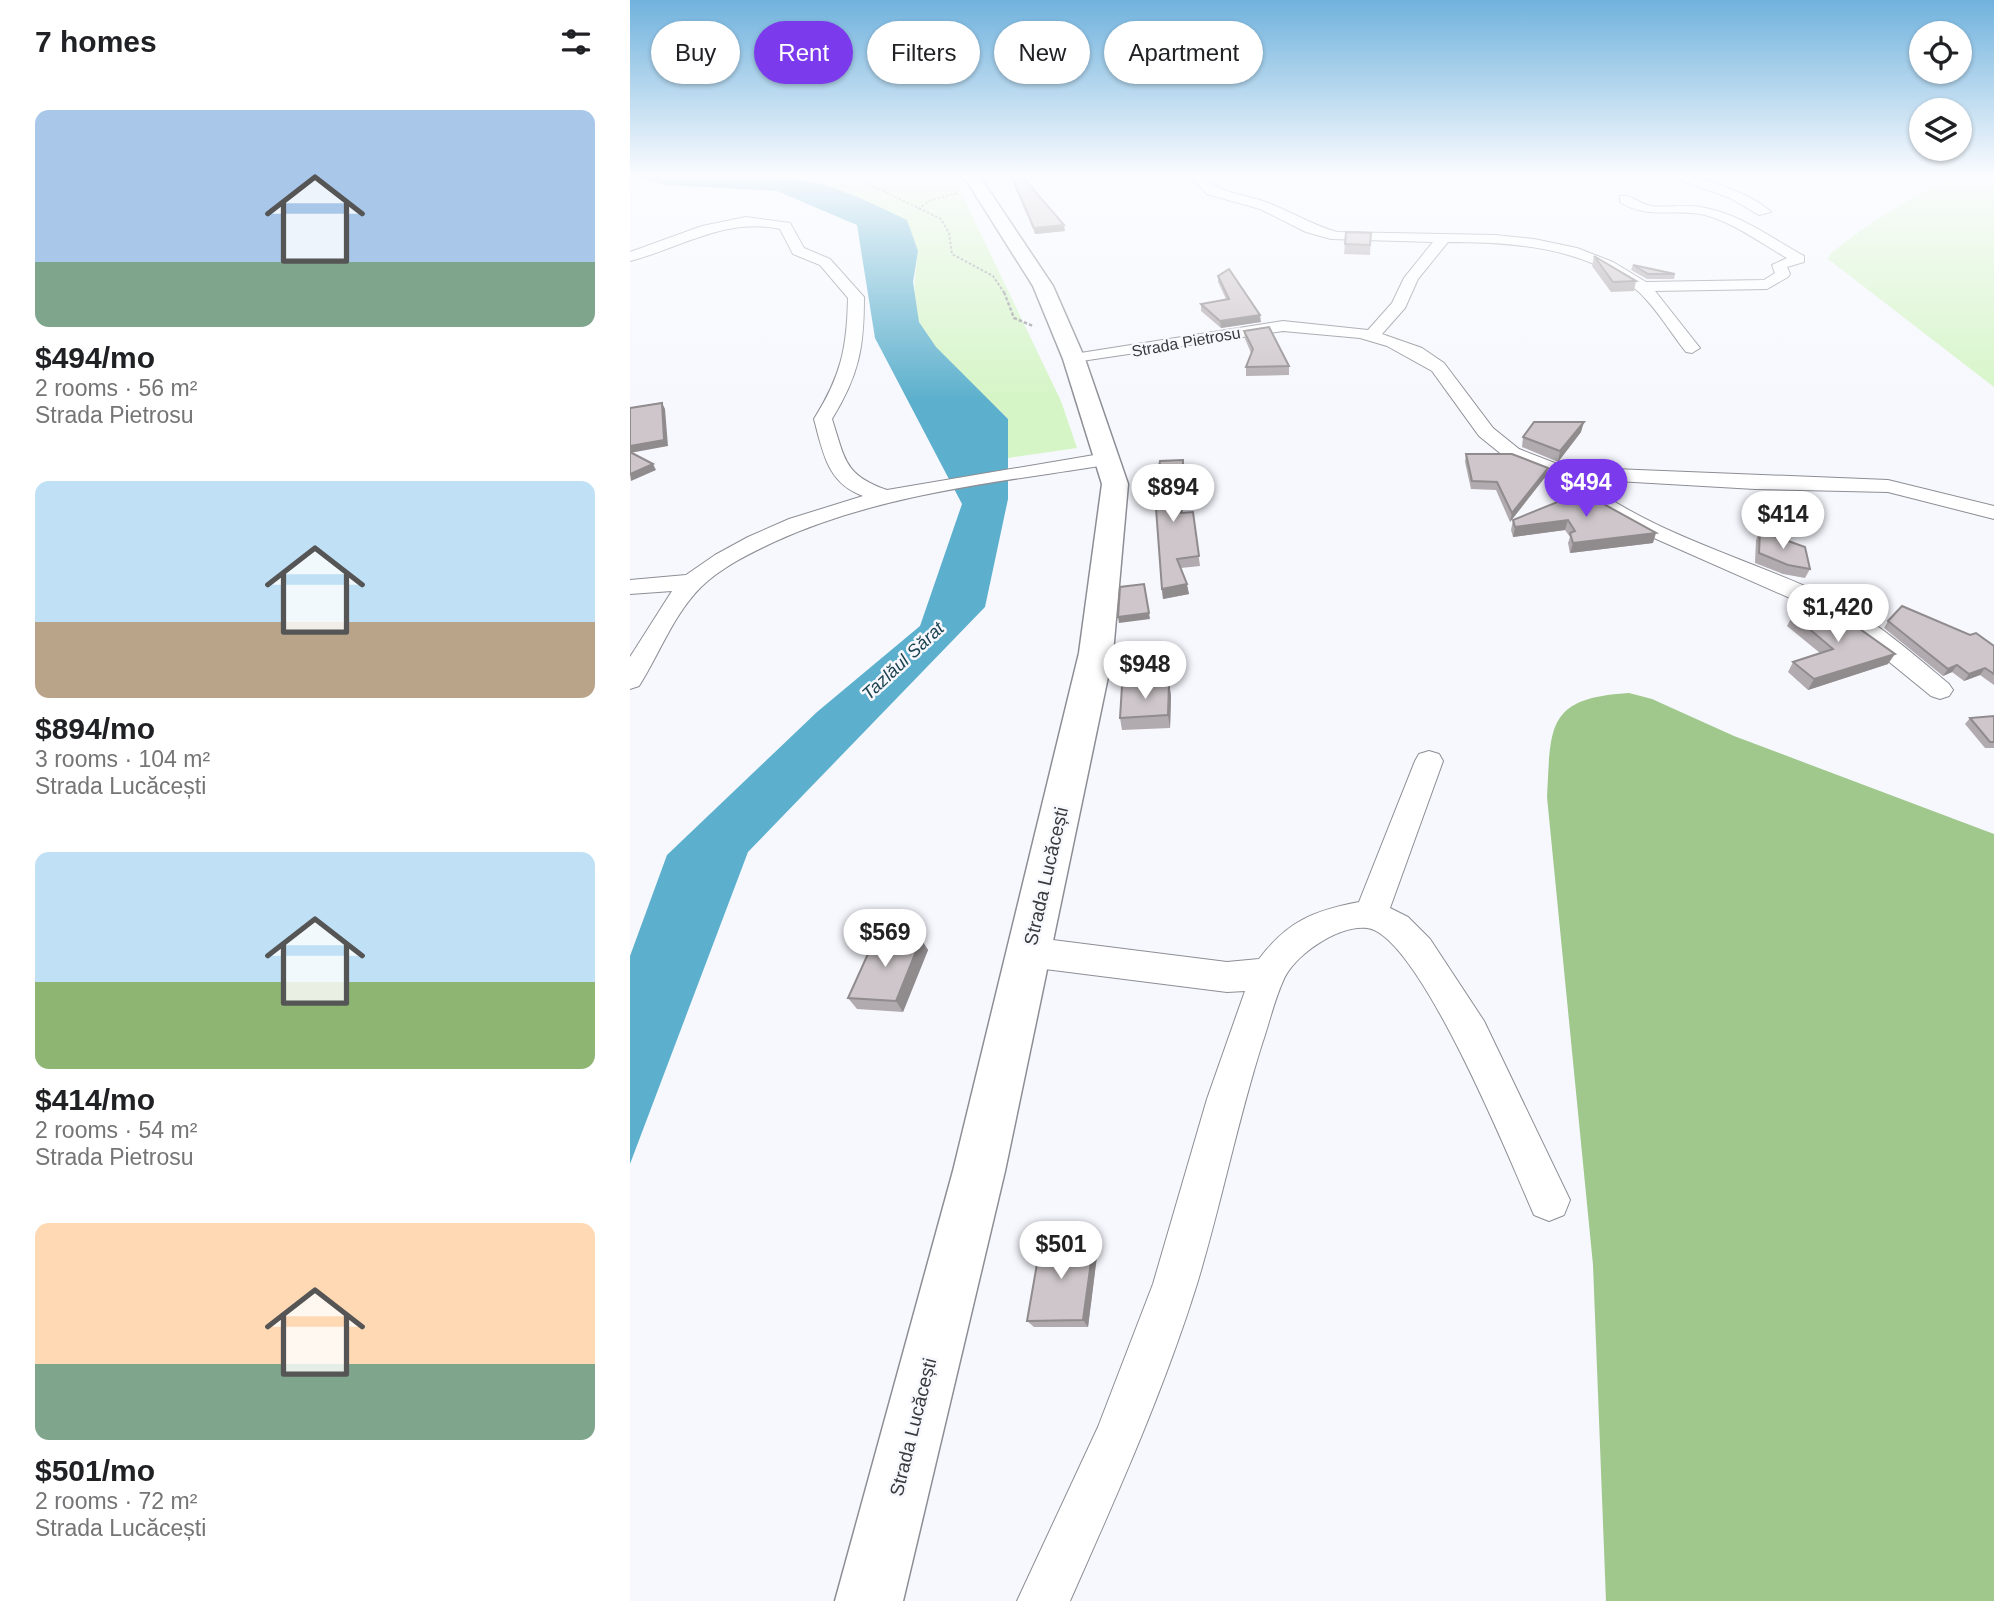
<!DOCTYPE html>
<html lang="en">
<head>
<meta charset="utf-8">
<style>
  body { margin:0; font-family:Helvetica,sans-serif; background:#f6f6f6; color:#202124; height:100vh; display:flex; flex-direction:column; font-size:26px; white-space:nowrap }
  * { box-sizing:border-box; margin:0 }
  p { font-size:23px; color:#757577 }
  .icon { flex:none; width:38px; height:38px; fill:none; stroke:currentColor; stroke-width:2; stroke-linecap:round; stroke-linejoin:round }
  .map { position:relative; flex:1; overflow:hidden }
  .side { display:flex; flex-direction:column; background:#fff; width:630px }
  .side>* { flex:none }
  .top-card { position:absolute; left:21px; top:21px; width:665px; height:63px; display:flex; gap:14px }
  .fabs { position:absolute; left:1279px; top:21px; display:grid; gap:14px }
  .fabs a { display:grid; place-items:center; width:63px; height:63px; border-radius:50%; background:#fff; box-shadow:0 2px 5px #0004; font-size:35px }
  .price { position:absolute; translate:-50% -60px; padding:0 16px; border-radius:24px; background:#fff; color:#222; font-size:23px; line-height:46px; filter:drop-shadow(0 2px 4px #0008) }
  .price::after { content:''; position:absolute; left:50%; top:42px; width:21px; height:16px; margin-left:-10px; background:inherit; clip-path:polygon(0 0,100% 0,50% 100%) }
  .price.active { background:#7c3aed; color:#fff }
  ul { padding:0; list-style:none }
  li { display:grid; align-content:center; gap:14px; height:371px; padding:0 35px }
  li span { display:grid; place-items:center; height:217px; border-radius:14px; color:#555 }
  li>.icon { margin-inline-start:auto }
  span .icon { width:126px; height:126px; fill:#fffc; stroke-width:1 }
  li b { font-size:30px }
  h2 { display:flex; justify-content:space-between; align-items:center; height:84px; padding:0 35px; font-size:30px }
  .pill { padding:0 24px; border-radius:32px; background:#fff; box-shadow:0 2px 5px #0004; font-size:24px; line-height:63px }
  .pill.active { background:#7c3aed; color:#fff }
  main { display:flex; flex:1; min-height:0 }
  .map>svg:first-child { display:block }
</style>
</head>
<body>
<main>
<section class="side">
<h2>7 homes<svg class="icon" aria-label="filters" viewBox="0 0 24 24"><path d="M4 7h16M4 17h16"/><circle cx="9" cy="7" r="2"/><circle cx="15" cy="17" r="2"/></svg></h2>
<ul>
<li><span style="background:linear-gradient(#a9c7e8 70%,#7fa58c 0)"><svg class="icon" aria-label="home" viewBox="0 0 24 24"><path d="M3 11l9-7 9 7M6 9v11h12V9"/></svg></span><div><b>$494/mo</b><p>2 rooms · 56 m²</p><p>Strada Pietrosu</p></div></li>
<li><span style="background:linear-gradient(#bfe0f5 65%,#b9a48a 0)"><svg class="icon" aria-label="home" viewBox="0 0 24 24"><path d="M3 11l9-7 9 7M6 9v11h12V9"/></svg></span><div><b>$894/mo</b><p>3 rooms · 104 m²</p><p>Strada Lucăcești</p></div></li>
<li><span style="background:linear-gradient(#bfe0f5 60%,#8fb573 0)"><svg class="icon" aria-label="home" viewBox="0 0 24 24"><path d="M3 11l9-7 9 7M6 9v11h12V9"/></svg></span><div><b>$414/mo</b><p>2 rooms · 54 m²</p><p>Strada Pietrosu</p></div></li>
<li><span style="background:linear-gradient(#ffd9b3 65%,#7fa58c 0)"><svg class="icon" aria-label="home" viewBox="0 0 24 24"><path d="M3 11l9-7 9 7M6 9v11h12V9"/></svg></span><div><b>$501/mo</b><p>2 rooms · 72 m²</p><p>Strada Lucăcești</p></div></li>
</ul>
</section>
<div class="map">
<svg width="1364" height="1601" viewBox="0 0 1364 1601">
  <rect width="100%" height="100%" fill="#f7f8fe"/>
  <!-- green -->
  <g fill="#d5f5c6">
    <path d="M84,175h234l6,3 107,223 16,47 -69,10v-39c-25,-26 -76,-64 -89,-97 -8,-22 -4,-49 -1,-71l-112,-70z"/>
    <path d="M1325,175h39v212l-166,-128 3,-6c39,-31 80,-56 124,-78z"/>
  </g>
  <!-- forest -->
  <path fill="#a0c88d" d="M999,693l23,6 82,37 260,98v767h-388l-13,-336 -46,-468c4,-71 -1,-99 82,-104z"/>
  <!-- water -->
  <path fill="#5db0cd" d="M0,175c58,0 120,-5 177,6 36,7 68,24 100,39l11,31 -5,31 6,40 17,25 72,72v80l-23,108 -237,245 -118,312v-208l37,-101 150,-143 103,-86 42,-122 -87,-166 -18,-113 -80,-34 -112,-6z"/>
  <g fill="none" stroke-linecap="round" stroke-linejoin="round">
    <defs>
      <g id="street">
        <path d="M559,175h12c22,21 43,18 70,29 22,9 42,21 66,28l158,3 39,4 43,9 36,14 33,20 118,-2 11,-7 -3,-8 15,-7c-27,-15 -52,-35 -82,-43 -30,-7 -57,5 -85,-13v-6c12,-2 19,8 31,10 16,2 33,-2 49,1 39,6 71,31 104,49v6l-17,5 3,7 -2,3 -21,12 -112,2 45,57 -8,5 -6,-1c-16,-20 -29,-43 -47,-60 -51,-45 -126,-50 -191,-50l-30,37 -13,29 -23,26 40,14 22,15 49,65 26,21 46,18 323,13 106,26v13l-106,-27 -133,-3 -173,-10c68,55 172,81 251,120 42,21 80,55 116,85l4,6 -4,6 -9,3 -9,-3 -49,-40 -65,-46 -163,-72 -66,-32 -33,-29 -50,-20 -26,-21 -47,-65 -45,-25 -27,-8 -77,-7 -215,32 -3,-4 3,-4 6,-1 209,-33 85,9 24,-27 12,-25 29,-36 -102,-3 -25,-7 -46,-23 -53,-15z"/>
        <path d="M1037,175c27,-2 84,18 104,37l-12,3 -29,-17z"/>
        <path d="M116,217l44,6 14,25 26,11 34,38c0,51 -5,78 -32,122 13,40 12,56 55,71l219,-37 10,6 -10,6c-113,18 -227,29 -332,77 -25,12 -52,25 -73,45 -28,28 -41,66 -62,99l-9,3v-32l42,-66 -42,3v-14l56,-5 29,-20 33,-18 41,-18 74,-23c-36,-13 -40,-44 -49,-77 27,-43 33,-71 34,-121l-28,-33 -27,-11 -13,-25c-55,-12 -99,19 -150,32v-9l72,-26z"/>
        <path d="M799,751l10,3 4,7 -53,147 18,9 22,22 54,82 86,179 -6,15 -15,6 -15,-6c-22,-50 -115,-281 -167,-287 -29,-3 -73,27 -84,53 -9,20 -14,43 -21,63 -25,79 -41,161 -65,240 -34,109 -81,213 -127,317h-53l81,-174 55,-143 54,-185 38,-108 -18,1 -198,-25 -12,-5 -5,-10 5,-10 12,-5 198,25 32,-3c29,-38 54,-48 100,-57l56,-141 4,-7z"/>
      </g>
      <polygon id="secondary" points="329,175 350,177 423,286 455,359 498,484 483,653 375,1171 273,1601 205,1601 323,1171 449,653 472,484 433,359 403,286 338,183"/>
    </defs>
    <!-- street casing -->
    <use href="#street" stroke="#8d8e95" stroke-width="2"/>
    <!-- secondary casing -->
    <use href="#secondary" stroke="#8d8e95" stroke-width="3"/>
    <!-- path-far1 -->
    <g stroke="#9b9ca1" stroke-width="2" stroke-dasharray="2.5 2" stroke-linecap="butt">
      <polyline points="220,175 311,219 319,233 322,254 363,276 375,294"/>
      <polyline points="288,209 301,200 328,193"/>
    </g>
    <!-- path -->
    <polyline stroke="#9b9ca1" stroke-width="2.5" stroke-dasharray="3.5 2" stroke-linecap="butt" points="374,292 384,318 403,326"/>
    <!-- street -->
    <use href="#street" fill="#fff" fill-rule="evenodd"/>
    <!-- secondary -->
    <use href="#secondary" fill="#fff" fill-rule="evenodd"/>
  </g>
  <!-- wall -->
  <g fill="#b1aaae">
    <polygon points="380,175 391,175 435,231 405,234"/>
    <polygon points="741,233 740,255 714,254 715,244"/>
    <polygon points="964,256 1006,281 1004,291 981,292 962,266"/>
    <polygon points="1003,265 1045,274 1044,279 1017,279 1001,270"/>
    <polygon points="588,276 631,322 591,328 571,311 571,304 596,299 588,282"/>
    <polygon points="614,331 659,366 659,375 616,376 616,367 621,353 615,339"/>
    <polygon points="951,432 928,462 892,447 893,437"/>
    <polygon points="836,454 918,468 916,476 880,522 866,490 841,489 835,462"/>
    <polygon points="553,460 554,470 552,513 563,512 570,566 551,568 559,594 533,599 532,589"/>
    <polygon points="952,492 1023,543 940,553 938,543 940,537 935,530 883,537 881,530 883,520"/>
    <polygon points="1130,531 1180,569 1175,578 1153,574 1125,563 1126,540"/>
    <polygon points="1163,615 1258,664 1178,690 1158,672 1163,662 1190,653 1157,626"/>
    <polygon points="1258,621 1364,646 1364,685 1350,675 1334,681 1322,672 1313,676 1254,628"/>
    <polygon points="539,683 541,696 540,728 492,730 490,718"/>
    <polygon points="1364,716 1364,748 1355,748 1335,724 1340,718"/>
    <polygon points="291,939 298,950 273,1012 227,1009 218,998"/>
    <polygon points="468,1248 458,1327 404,1327 397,1321"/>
  </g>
  <!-- shaded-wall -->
  <g fill="#908b8d">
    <polygon points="434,225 435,231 405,234 404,228"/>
    <polygon points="630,315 631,322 591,328 590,321"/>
    <polygon points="32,403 35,409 38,446 0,453 0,446"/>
    <polygon points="954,422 951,432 928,462 930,451"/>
    <polygon points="553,460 554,470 552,523 551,513"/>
    <polygon points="23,464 26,470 1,481 0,474"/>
    <polygon points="918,468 916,476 880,522 882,513"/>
    <polygon points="938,520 935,530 883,537 885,527"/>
    <polygon points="1026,533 1023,543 940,553 943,543"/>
    <polygon points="557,584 559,594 533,599 532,589"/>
    <polygon points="519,613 520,619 489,623 488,617"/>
    <polygon points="1265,654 1258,664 1178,690 1184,679"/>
    <polygon points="1327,665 1322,672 1313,676 1318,669"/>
    <polygon points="1355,668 1350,675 1334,681 1339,674"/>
    <polygon points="539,683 541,696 540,728 538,715"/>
    <polygon points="291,939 298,950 273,1012 266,1001"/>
    <polygon points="464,1240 468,1248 458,1327 453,1320"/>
  </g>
  <!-- building -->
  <g fill="#cec6ca" stroke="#908b8d" stroke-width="2">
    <polygon points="381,175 391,175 434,225 404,228"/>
    <polygon points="716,232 741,233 740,245 715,244"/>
    <polygon points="964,256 1006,281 983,282"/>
    <polygon points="1003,265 1045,274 1018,274"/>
    <polygon points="599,269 630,315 590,321 571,304 599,299 588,276"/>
    <polygon points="639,327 659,366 616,367 623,349 614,331"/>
    <polygon points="32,403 34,440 0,446 0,408"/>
    <polygon points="904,422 954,422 930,451 893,437"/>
    <polygon points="0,452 23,464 0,474"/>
    <polygon points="836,454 882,454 918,468 882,513 867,482 842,481"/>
    <polygon points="553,460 551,513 563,512 569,556 547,559 557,584 532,589 525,495 530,461"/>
    <polygon points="952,492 1026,533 943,543 940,533 945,531 938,520 885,527 883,520"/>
    <polygon points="1130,531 1175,547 1180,569 1158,565 1129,553"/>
    <polygon points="514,584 519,613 488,617 490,587"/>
    <polygon points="1196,605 1265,654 1184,679 1163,662 1203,649 1163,615"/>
    <polygon points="1272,606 1340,635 1346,633 1364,646 1364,674 1355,668 1339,674 1327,665 1318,669 1258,621"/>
    <polygon points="539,683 538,715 490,718 492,686"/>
    <polygon points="1364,716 1364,742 1360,742 1340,718"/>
    <polygon points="246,936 291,939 266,1001 218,998"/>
    <polygon points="464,1240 453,1320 397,1321 411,1241"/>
  </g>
  <!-- sky -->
  <linearGradient id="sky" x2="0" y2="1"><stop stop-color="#70b2dd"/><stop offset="0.44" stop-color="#fbfcff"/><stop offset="1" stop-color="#fbfcff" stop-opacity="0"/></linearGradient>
  <rect width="1364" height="399" fill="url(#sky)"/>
  <g text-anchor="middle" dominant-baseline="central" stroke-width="5" stroke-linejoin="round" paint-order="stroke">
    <!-- far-street labels -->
    <g font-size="16" fill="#393a3d" stroke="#f7f8fe">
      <text transform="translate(556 342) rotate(-10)">Strada Pietrosu</text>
    </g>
    <!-- far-water labels -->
    <g font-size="18" font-style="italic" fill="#1c4350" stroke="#f7f8fe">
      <text transform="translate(273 661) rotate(-43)">Tazlăul Sărat</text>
    </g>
    <!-- street labels -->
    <g font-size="19" fill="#393a3d" stroke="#f7f8fe">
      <text transform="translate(416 876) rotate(-77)">Strada Lucăcești</text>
      <text transform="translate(283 1427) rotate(-76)">Strada Lucăcești</text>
    </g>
  </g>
</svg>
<div class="fabs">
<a><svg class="icon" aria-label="locate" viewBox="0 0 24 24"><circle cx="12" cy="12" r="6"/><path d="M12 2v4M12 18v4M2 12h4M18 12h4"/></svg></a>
<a><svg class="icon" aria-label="layers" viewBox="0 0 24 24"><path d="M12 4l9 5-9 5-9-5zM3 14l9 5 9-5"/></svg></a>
</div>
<b class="price active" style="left:956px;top:519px">$494</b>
<b class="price" style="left:543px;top:524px">$894</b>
<b class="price" style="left:1153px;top:551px">$414</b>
<b class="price" style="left:1208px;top:644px">$1,420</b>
<b class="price" style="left:515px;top:701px">$948</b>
<b class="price" style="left:255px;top:969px">$569</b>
<b class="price" style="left:431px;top:1281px">$501</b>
<div class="top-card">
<a class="pill">Buy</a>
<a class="pill active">Rent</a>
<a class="pill">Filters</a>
<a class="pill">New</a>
<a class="pill">Apartment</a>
</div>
</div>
</main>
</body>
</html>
